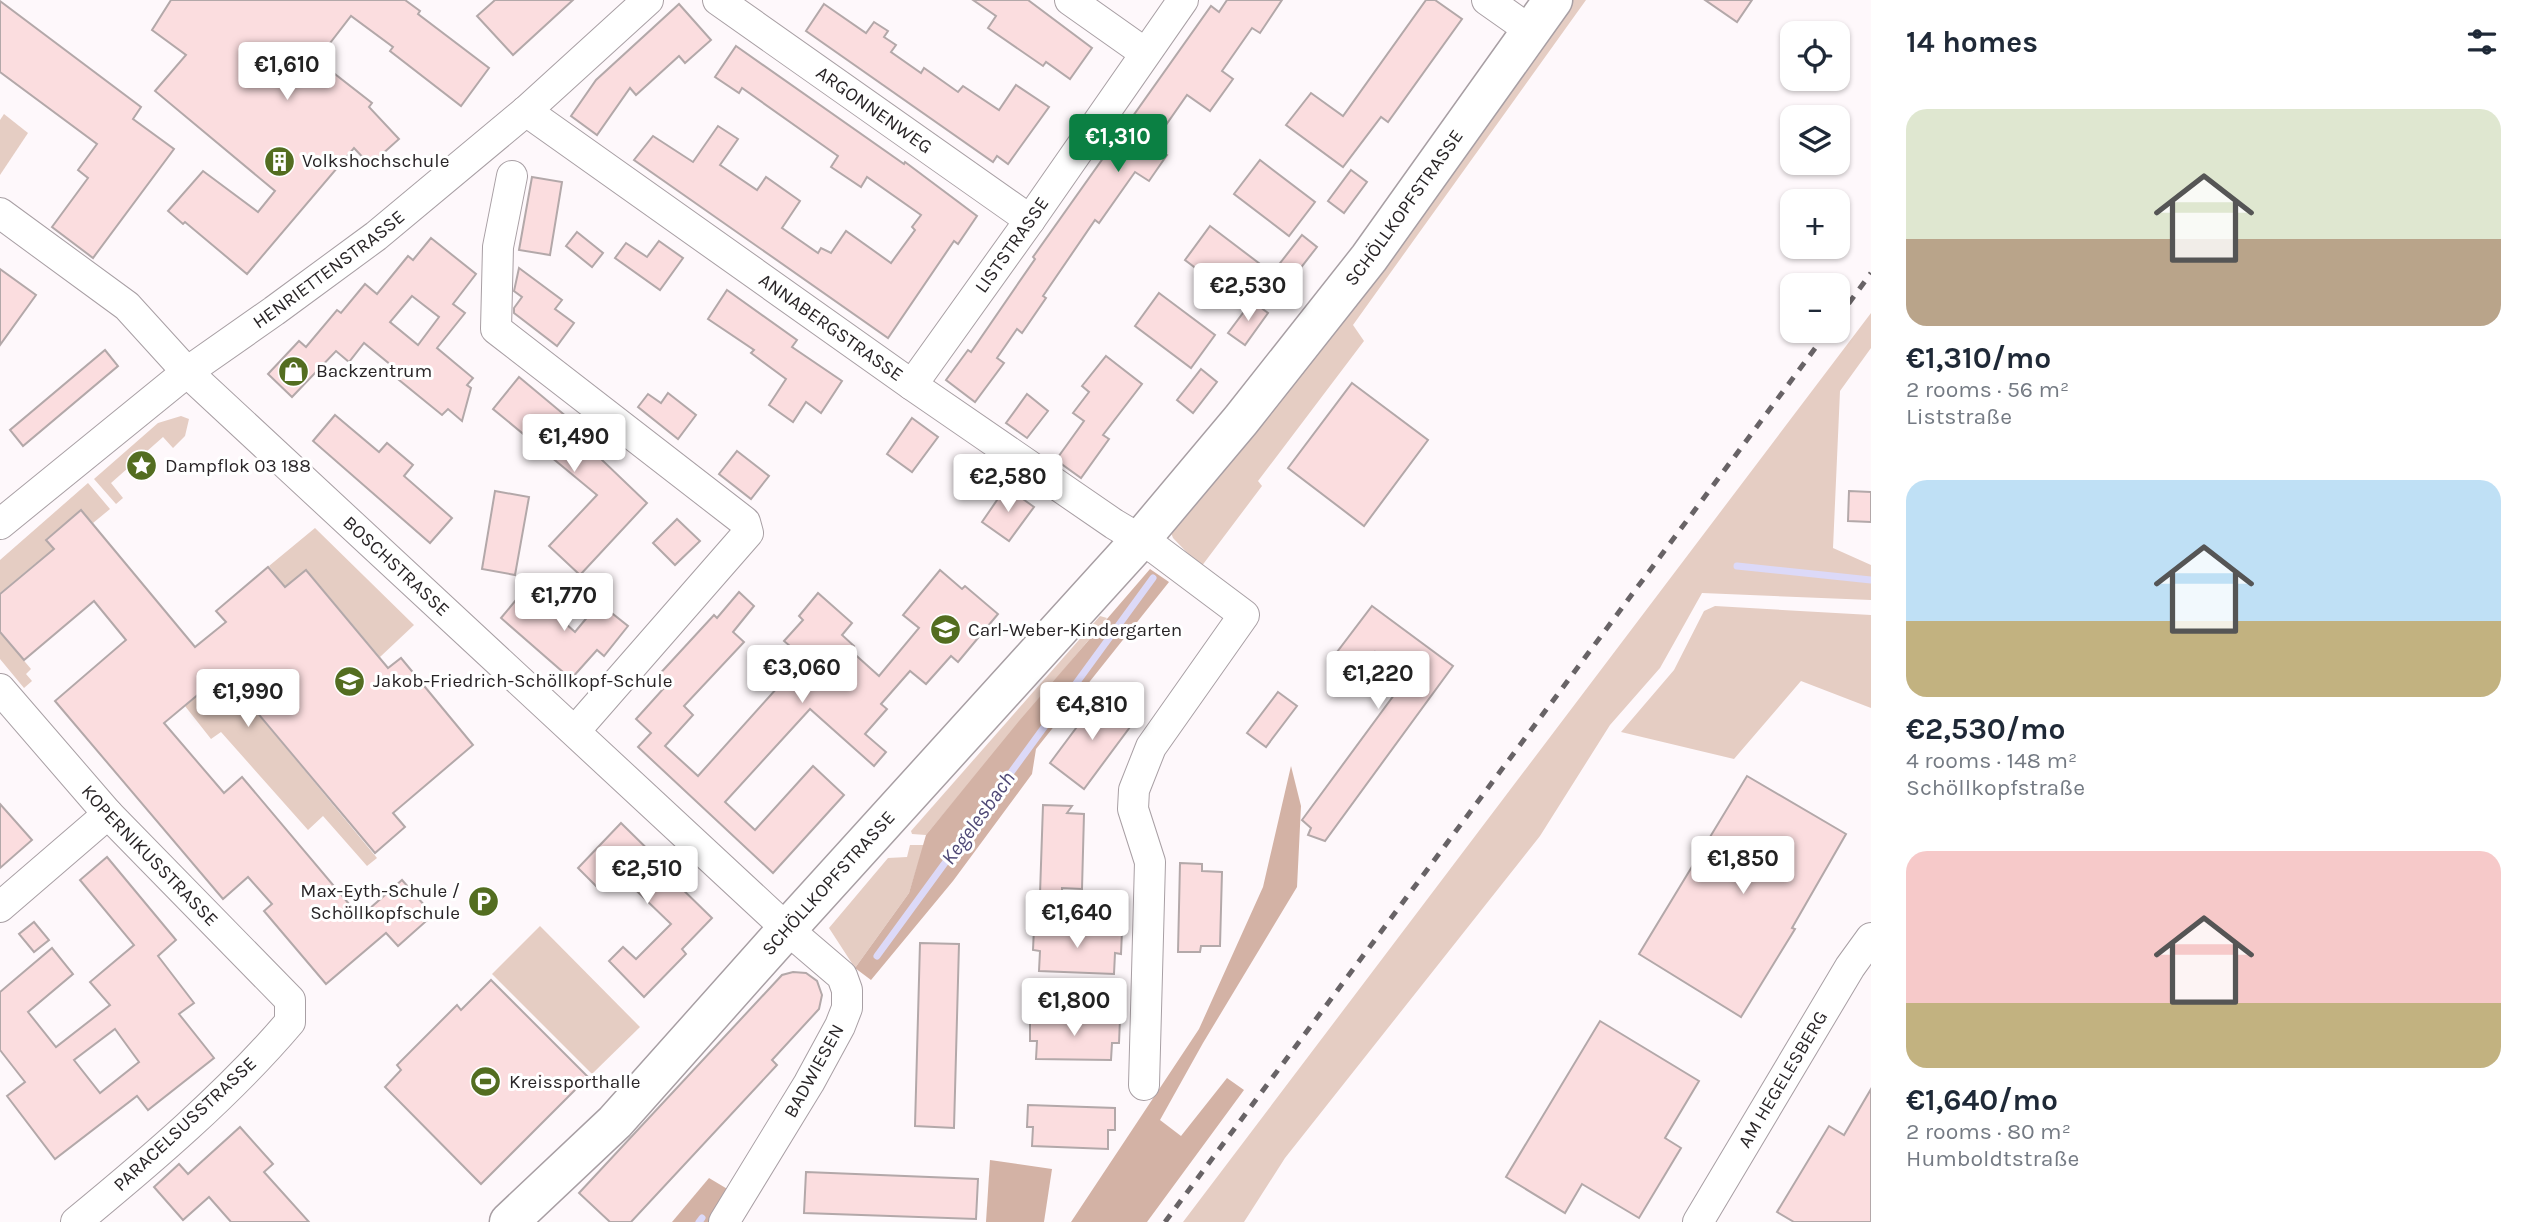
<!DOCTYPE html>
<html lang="en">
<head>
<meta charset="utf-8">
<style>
  body { margin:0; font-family:Karla,sans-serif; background:#f6f6f7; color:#1f2937; height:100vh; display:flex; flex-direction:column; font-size:26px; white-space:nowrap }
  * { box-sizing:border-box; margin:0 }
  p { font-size:23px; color:#747a83 }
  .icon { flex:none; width:38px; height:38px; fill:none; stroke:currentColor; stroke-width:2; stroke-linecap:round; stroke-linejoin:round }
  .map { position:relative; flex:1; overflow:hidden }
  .side { display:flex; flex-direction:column; background:#fff; width:665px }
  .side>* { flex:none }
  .controls { position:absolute; left:1780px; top:21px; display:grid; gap:14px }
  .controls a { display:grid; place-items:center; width:70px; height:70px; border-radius:14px; background:#fff; box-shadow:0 2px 5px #0004; font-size:35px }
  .price { position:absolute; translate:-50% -60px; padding:0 16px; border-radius:7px; background:#fff; color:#222; font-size:23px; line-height:46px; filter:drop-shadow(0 2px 4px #0008) }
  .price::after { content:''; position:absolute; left:50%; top:42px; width:21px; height:16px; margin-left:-10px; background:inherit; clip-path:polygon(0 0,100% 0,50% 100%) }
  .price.selected { background:#0b8043; color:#fff }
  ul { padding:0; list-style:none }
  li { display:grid; align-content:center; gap:14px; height:371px; padding:0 35px }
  li span { display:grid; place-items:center; height:217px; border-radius:21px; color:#555 }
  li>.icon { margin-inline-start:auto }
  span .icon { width:126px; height:126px; fill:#fffc; stroke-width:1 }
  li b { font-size:30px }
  h2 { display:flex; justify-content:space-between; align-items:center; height:84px; padding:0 35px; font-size:30px }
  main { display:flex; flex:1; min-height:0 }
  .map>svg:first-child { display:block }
</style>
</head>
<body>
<main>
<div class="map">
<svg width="1871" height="1222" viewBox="0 0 1871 1222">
  <rect width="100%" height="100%" fill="#fef8fb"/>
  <!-- green -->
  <g fill="#e5cdc3">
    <polygon points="1573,0 1586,0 1353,325 1364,341 1258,481 1262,486 1201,567 1173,538 1170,530 1447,179"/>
    <polygon points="4,114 28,133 0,175 0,120"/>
    <polygon points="1871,313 1871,348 1840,391 1833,548 1871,565 1871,600 1702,593 1660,668 1610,725 1540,836 1285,1158 1244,1222 1183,1222"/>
    <polygon points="181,416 189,419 185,436 173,448 163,437 111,483 123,498 116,504 94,479 158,423"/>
    <polygon points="88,483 110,509 93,523 81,510 46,539 58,554 41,568 36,563 0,593 0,560"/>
    <polygon points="315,528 414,625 380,657 307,570 285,587 269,566"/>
    <polygon points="1715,606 1871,615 1871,708 1801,681 1734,759 1621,732 1674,670 1704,611"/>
    <polygon points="1100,616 1107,618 926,835 912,834 911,831"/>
    <polygon points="0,632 31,669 26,674 32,681 24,688 0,659"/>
    <polygon points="224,673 377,858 367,866 323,816 308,830 221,732 211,739 185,706"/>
    <polygon points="910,845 924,845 909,893 855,968 829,928 888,858 907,857"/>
    <polygon points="540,926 640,1027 592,1074 492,974"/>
  </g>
  <!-- forest -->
  <g fill="#d3b2a5">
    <polygon points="1150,569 1169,582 1036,749 1032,774 953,881 871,980 855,968 909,893 926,835 1019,721"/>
    <polygon points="1291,766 1301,806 1297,887 1203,1043 1160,1120 1181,1136 1227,1078 1244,1090 1147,1222 1071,1222 1199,1029 1263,887"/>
    <polygon points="990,1160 1052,1169 1044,1222 986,1222"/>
    <polygon points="709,1178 729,1190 708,1222 672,1222"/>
  </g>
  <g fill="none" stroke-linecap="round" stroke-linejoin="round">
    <!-- stream -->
    <g stroke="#dcd9f8" stroke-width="7">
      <polyline points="1737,566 1871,580"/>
      <polyline points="877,956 1153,578"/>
      <polyline points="699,1222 702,1218"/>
    </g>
  </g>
  <!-- building -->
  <g fill="#fbdddf" stroke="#b3a8a9" stroke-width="2" fill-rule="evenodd">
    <polygon points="171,0 405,0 420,11 418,14 489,68 461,106 390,51 393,47 351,16 317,60 372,103 369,107 399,139 370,165 354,148 247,274 185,222 183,224 168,211 203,171 258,212 275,191 155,91 186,55 152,30"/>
    <polygon points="495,0 573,0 513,55 477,16"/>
    <polygon points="973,0 1028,0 1092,48 1070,79 1046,62 1043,66 988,28 996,16"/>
    <polygon points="1227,0 1282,0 1260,33 1252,28 1222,71 1233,79 1210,111 1187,95 1152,145 1167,155 1149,181 1135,172 1099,223 1095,220 1043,296 1046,298 1022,333 1017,329 997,358 1004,363 975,402 946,380 968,350 971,352 1035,259 1033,257 1211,6 1219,12"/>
    <polygon points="1426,0 1435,0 1462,19 1388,122 1381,117 1343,167 1286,125 1311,93 1343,116"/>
    <polygon points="1705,0 1752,0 1737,22"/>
    <polygon points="0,1 141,107 133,119 174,149 93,258 52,227 88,178 78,170 97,144 0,72"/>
    <polygon points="679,4 711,40 685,63 679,56 636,95 630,88 597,135 571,116 596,80"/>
    <polygon points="824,4 866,33 874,22 888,31 884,37 896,45 891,52 921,73 924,68 958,92 963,86 999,110 1016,85 1049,107 1008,164 997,156 993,162 806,31"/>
    <polygon points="736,46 904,164 905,162 977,216 958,244 954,241 888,338 634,160 653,136 693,162 718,126 738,139 720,165 757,190 766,177 800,201 782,228 818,253 821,248 831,253 846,231 891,263 915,230 912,227 921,215 867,177 861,187 831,167 838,156 742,88 739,93 715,77"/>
    <polygon points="1260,160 1315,202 1289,236 1234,194"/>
    <polygon points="1351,170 1367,182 1344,213 1328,201"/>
    <polygon points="532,177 562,182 550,255 519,250"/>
    <polygon points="1210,226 1264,267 1239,301 1185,260"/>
    <polygon points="577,232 603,253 592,267 566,246"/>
    <polygon points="1302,235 1317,247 1292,279 1277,267"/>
    <path d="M431,238l45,36 -23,30 12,9 -28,35 36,30 -6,7 4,3 -9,33 -14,-12 -6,6 -49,-40 4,-5 -33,-27 -15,19 -13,-11 -44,46 -24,-23 31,-33 7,6 31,-37 4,3 24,-29 12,10 31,-38 5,4zM412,296l27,21 -21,28 -28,-23z"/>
    <polygon points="659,241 683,258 660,290 615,258 626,243 647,257"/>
    <polygon points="519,268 562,300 555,309 574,323 557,346 514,313 514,308 522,297 514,291"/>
    <polygon points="0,269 36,295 0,345"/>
    <polygon points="727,290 797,340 792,347 842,381 821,413 806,402 793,422 769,405 786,379 751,353 754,350 708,319"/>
    <polygon points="1159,293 1215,335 1191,368 1135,326"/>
    <polygon points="1252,301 1268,313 1245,345 1228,333"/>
    <polygon points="105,350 118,366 23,446 10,430"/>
    <polygon points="1106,356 1142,384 1103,435 1109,439 1081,478 1056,460 1084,421 1073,413 1089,392 1082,386"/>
    <polygon points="1201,369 1217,382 1193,413 1177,400"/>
    <polygon points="519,377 609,452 602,460 647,503 580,575 549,546 597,495 493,409"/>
    <polygon points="1352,383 1428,440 1364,526 1288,468"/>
    <polygon points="668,393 696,415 678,439 638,407 648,394 661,403"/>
    <polygon points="1027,394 1048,411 1027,438 1006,423"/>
    <polygon points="335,415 379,452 387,443 413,465 404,476 452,518 430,543 313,441"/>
    <polygon points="912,418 938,437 912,472 887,454"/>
    <polygon points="737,451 769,476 751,499 719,474"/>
    <polygon points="1006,487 1034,507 1009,541 982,522"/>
    <polygon points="495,491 529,497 515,575 482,569"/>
    <polygon points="1849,491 1871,492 1871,522 1848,521"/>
    <polygon points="81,510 195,647 226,622 216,611 268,567 285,587 306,570 388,668 401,658 473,745 393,813 405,827 375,853 224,673 164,723 224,793 242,777 360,917 402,880 433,915 398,946 386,933 326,984 264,911 272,904 248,877 223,899 55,701 126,640 94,601 24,660 0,632 0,594 54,549 46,540"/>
    <polygon points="677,519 700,541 675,565 653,543"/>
    <polygon points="940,570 962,589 965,586 998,614 958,662 951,656 926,684 910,671 881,704 887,709 865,734 886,752 874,766 810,709 725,802 755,830 813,766 844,795 773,873 638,747 651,733 636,719 664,688 655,679 714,615 717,618 739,592 754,606 733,632 744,642 684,706 693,715 665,746 698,776 804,658 784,641 803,620 799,616 818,593 852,623 842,635 854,646 850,650 879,676 919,628 903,615"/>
    <polygon points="526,588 575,632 599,603 628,626 604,656 597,650 571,679 501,618"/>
    <polygon points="1372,606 1453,666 1325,841 1308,835 1311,828 1302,820 1408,676 1375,652 1358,674 1334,656"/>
    <polygon points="1103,692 1121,706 1116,711 1133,723 1084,789 1050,763"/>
    <polygon points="1278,692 1297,706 1266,747 1247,733"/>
    <polygon points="1747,776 1846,834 1792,928 1795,929 1741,1017 1639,954"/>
    <polygon points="0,804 32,840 0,868"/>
    <polygon points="1043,805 1072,806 1067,813 1084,814 1082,889 1062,888 1062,895 1040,894"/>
    <polygon points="621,823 677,878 674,881 712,918 682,949 686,954 644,997 609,961 623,947 636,959 671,924 617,872 600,890 578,868"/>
    <path d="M107,857l69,83 -18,16 36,47 -15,11 35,44 -66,52 -11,-14 -82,63 -48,-63 18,-14 -25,-32v-58l52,-44 21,26 -45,38 28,35 54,-42 -20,-23 44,-37 -54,-65zM115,1029l24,33 -39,31 -26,-33z"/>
    <polygon points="1180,863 1202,864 1202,871 1222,872 1220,946 1201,946 1200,952 1178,952"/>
    <polygon points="34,922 49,940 34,952 19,934"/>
    <polygon points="1034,928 1122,931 1121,954 1115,953 1114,974 1039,971 1040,951 1033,950"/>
    <polygon points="920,943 959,944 954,1128 915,1126"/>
    <polygon points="793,972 806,973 817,981 822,995 819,1009 772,1060 777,1065 631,1222 610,1222 579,1193 782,975"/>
    <polygon points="491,980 588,1077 481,1184 385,1087 401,1070 397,1065 457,1005 461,1010"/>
    <polygon points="1030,1017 1120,1019 1119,1043 1112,1043 1111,1060 1036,1059 1037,1041 1030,1041"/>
    <polygon points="1600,1021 1699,1081 1665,1138 1681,1148 1639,1218 1582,1184 1565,1213 1506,1177"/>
    <polygon points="1871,1089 1871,1222 1794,1222 1777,1212 1829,1126 1844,1135"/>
    <polygon points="1028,1105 1115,1108 1115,1130 1108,1130 1108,1149 1032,1146 1033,1127 1027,1127"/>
    <polygon points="240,1127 273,1164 264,1172 309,1222 231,1222 209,1197 183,1220 154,1187 179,1164 188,1174"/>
    <polygon points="806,1172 978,1179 976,1219 804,1213"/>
  </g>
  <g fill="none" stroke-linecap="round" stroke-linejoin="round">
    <defs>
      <g id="minor">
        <path id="s1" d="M718,0l312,220"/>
        <polyline points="1070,0 1145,53"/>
        <polyline points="1487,0 1531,31"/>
        <path id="s2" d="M526,111l386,274 202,139 42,25 88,66 -93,132 -17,43 -1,19 17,53 -6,223"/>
        <polyline points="512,176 498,247 496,329 745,522 748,533 575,731"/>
        <path id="s3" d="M0,213l127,93 60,66 600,557 55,47 5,14v18l-7,18 -31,57 -85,139"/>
        <path id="s4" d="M912,385l118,-165 153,-220"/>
        <path id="s5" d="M0,524l187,-152 87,-61 102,-75 150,-125 122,-111"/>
        <path id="s6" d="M0,689l108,125 182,186v22c-61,72 -141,140 -214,200"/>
        <polyline points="0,907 108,814"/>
        <path id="s7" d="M1698,1222l152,-255 21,-29"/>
      </g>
      <g id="major">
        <path id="s8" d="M509,1222l106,-100 172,-193 354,-390 100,-119 128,-162 184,-258"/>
      </g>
    </defs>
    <!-- minor casing -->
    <use href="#minor" stroke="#a89fa4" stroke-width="32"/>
    <!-- major casing -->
    <use href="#major" stroke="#a89fa4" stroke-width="41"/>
    <!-- minor -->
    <use href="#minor" stroke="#fff" stroke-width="30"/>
    <!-- major -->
    <use href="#major" stroke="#fff" stroke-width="38"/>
    <!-- rail -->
    <g stroke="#686366" stroke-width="5" stroke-dasharray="9 9" stroke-linecap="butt">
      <polyline points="1838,318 1871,273"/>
      <polyline points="1165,1222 1828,331"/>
    </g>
  </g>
  <!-- icons -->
  <defs>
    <symbol id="building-disc" viewBox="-11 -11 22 22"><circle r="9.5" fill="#536d20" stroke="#fff"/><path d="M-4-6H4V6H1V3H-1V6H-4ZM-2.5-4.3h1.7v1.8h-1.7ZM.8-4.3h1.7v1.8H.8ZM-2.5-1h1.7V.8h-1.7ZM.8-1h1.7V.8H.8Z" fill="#fff"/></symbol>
    <symbol id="shop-disc" viewBox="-11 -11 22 22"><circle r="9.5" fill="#536d20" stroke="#fff"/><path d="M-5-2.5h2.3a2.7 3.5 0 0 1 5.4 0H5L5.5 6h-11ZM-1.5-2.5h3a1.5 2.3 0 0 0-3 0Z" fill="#fff"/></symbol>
    <symbol id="sight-disc" viewBox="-11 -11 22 22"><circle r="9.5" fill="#536d20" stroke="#fff"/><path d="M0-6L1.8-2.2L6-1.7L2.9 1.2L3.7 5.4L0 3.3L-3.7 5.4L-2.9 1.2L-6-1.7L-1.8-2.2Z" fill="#fff"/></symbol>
    <symbol id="school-disc" viewBox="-11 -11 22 22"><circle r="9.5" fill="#536d20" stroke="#fff"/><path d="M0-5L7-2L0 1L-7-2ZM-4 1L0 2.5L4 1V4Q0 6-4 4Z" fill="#fff"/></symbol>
    <symbol id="parking-disc" viewBox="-11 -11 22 22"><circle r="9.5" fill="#536d20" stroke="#fff"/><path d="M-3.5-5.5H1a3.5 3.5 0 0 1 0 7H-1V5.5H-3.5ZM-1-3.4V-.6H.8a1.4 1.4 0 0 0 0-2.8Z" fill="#fff"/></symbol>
    <symbol id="stadium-disc" viewBox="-11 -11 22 22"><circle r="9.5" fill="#536d20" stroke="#fff"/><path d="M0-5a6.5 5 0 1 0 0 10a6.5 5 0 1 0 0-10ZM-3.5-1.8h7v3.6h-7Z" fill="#fff"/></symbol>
  </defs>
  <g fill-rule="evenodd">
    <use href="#building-disc" x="262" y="144" width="35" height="35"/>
    <use href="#shop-disc" x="276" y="354" width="35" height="35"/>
    <use href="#sight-disc" x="124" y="448" width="35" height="35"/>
    <use href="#school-disc" x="928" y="612" width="35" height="35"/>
    <use href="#school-disc" x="332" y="664" width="35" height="35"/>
    <use href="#parking-disc" x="466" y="884" width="35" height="35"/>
    <use href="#stadium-disc" x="468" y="1064" width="35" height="35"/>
  </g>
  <g text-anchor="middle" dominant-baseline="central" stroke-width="6" stroke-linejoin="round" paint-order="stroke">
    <!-- street labels -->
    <g font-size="19" fill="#292527" stroke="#fff">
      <text stroke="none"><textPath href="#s1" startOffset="191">ARGONNENWEG</textPath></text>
      <text stroke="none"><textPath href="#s8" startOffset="1354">SCHÖLLKOPFSTRASSE</textPath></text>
      <text stroke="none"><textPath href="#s4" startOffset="172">LISTSTRASSE</textPath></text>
      <text stroke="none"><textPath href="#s5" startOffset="416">HENRIETTENSTRASSE</textPath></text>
      <text stroke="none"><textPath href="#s2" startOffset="374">ANNABERGSTRASSE</textPath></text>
      <text stroke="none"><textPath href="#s3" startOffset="532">BOSCHSTRASSE</textPath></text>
      <text stroke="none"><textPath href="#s6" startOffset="224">KOPERNIKUSSTRASSE</textPath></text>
      <text stroke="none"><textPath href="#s8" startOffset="466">SCHÖLLKOPFSTRASSE</textPath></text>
      <text transform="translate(814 1071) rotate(-61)">BADWIESEN</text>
      <text stroke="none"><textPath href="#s7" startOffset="166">AM HEGELESBERG</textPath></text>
      <text transform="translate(185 1124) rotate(-43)">PARACELSUSSTRASSE</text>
    </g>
    <!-- poi labels -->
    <g font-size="19" fill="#292527" stroke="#fff" text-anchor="start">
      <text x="302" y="161">Volkshochschule</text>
      <text x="316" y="371">Backzentrum</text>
      <text x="165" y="466">Dampflok 03 188</text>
      <text x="968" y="630">Carl-Weber-Kindergarten</text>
      <text x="373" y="681">Jakob-Friedrich-Schöllkopf-Schule</text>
      <text x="460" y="891" text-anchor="end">Max-Eyth-Schule /<tspan x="460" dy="22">Schöllkopfschule</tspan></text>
      <text x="509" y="1082">Kreissporthalle</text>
    </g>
    <!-- water labels -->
    <g font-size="21" font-style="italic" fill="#504a77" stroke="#fff">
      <text transform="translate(978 818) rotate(-54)">Kegelesbach</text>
    </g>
  </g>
</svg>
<div class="controls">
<a><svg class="icon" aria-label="locate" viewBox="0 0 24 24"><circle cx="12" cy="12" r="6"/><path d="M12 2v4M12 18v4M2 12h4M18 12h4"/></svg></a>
<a><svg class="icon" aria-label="layers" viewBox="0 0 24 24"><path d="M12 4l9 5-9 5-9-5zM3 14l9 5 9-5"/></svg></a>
<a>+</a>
<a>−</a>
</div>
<b class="price" style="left:287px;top:102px">€1,610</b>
<b class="price selected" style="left:1118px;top:174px">€1,310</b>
<b class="price" style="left:1248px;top:323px">€2,530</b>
<b class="price" style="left:574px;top:474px">€1,490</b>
<b class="price" style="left:1008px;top:514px">€2,580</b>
<b class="price" style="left:564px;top:633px">€1,770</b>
<b class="price" style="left:802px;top:705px">€3,060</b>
<b class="price" style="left:1378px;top:711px">€1,220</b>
<b class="price" style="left:248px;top:729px">€1,990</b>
<b class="price" style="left:1092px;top:742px">€4,810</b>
<b class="price" style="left:1743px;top:896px">€1,850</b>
<b class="price" style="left:647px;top:906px">€2,510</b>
<b class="price" style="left:1077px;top:950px">€1,640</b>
<b class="price" style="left:1074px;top:1038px">€1,800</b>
</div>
<section class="side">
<h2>14 homes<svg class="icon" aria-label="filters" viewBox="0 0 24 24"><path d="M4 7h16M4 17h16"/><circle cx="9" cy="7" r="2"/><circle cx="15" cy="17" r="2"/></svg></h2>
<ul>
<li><span style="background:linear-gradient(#dfe7d0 60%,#b9a48a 0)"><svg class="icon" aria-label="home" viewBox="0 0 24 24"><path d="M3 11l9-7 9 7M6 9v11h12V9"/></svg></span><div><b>€1,310/mo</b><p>2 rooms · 56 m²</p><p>Liststraße</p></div></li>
<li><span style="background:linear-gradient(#bfe0f5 65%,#c2b280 0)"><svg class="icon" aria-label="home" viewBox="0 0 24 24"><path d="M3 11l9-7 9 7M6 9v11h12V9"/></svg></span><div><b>€2,530/mo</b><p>4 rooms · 148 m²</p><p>Schöllkopfstraße</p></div></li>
<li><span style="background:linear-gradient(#f6c9c9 70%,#c2b280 0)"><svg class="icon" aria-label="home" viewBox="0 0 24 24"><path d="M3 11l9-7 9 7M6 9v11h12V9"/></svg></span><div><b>€1,640/mo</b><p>2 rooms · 80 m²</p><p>Humboldtstraße</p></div></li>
</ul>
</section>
</main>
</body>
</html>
